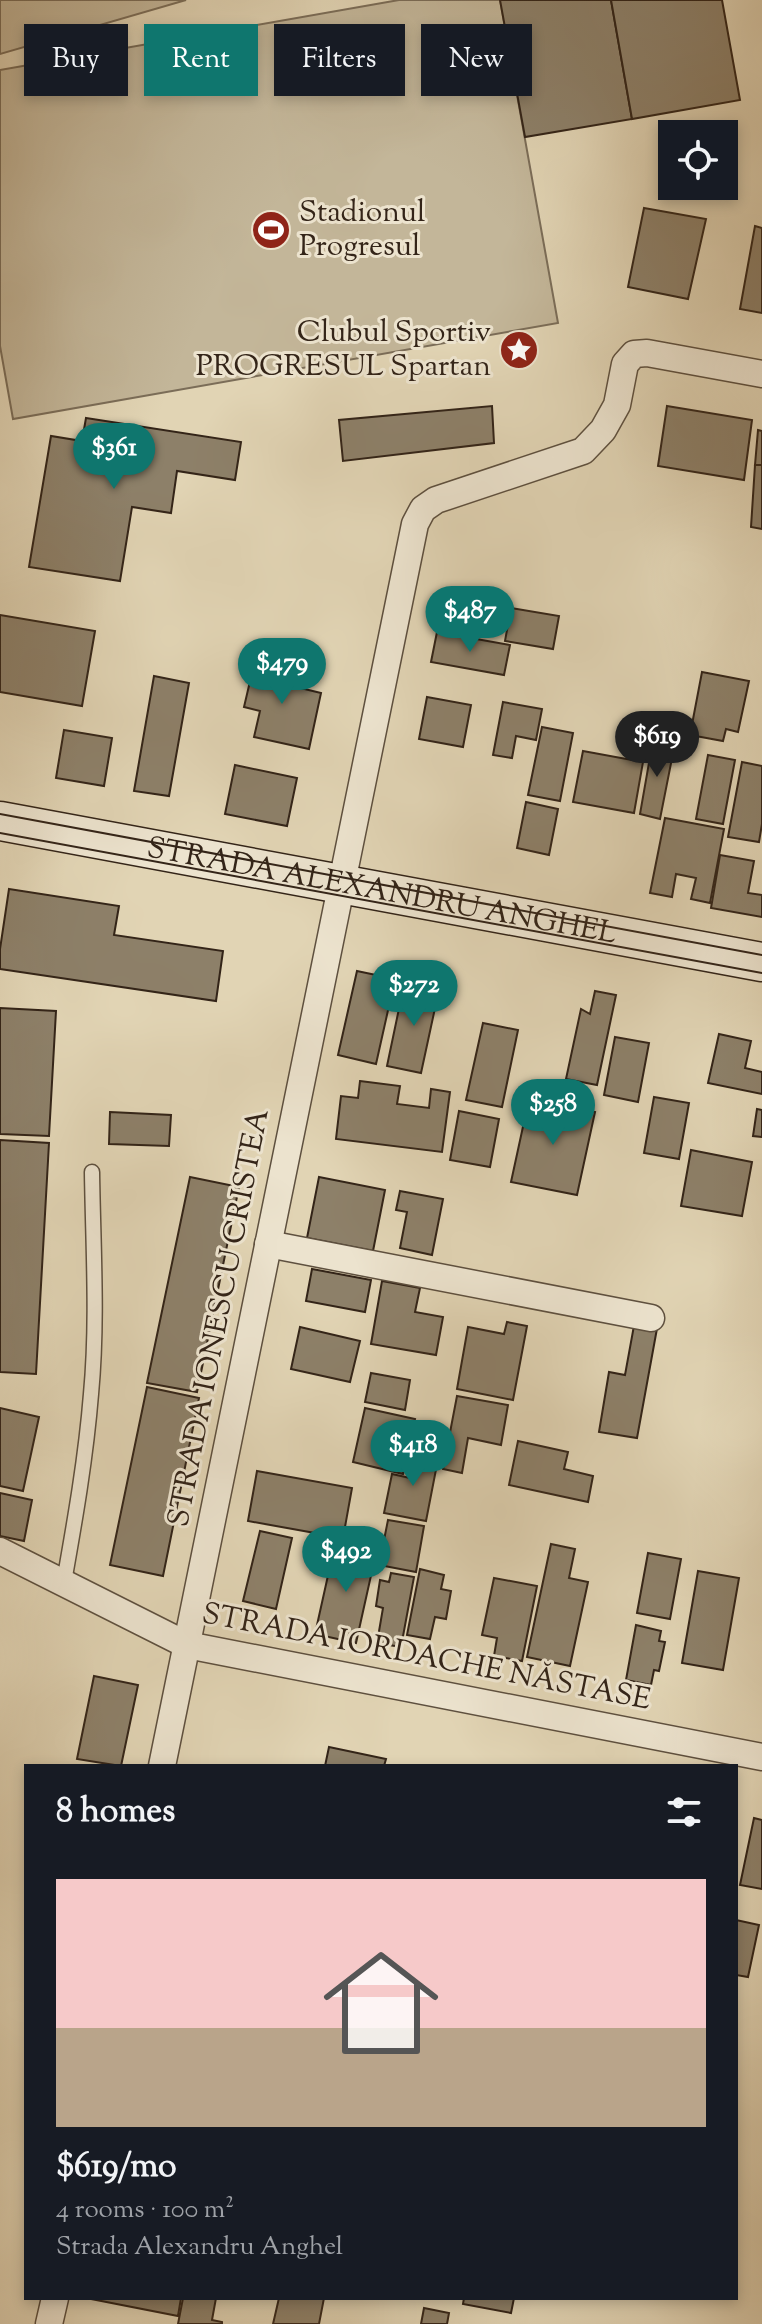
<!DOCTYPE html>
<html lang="en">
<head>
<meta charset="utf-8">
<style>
  body { margin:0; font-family:"Sorts Mill Goudy",serif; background:#20242c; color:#f1f3f6; height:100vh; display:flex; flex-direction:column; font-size:30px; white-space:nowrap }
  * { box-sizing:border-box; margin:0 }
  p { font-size:26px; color:#9ea1a6 }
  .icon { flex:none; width:44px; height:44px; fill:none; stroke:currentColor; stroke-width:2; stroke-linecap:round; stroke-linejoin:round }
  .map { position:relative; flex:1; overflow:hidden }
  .sheet { position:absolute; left:24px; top:1764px; width:714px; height:536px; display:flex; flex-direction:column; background:#171b24; border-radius:0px; box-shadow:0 4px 12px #0003 }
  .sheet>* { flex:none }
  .guide { position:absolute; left:24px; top:24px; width:714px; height:72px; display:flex; gap:16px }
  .controls { position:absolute; left:658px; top:120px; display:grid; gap:16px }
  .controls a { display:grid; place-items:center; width:80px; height:80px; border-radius:0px; background:#171b24; box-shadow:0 4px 12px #0003; font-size:40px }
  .price { position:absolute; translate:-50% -68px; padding:0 18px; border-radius:28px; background:#0f766e; color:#fff; font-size:26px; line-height:52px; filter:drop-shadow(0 2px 4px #0008) }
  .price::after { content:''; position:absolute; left:50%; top:48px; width:24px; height:18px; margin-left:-12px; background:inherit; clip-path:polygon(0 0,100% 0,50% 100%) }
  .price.selected { background:#222; color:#fff }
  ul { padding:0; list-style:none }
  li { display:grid; align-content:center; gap:16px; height:424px; padding:0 32px }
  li+li { border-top:2px solid #363941 }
  li span { display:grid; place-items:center; height:248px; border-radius:0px; color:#555 }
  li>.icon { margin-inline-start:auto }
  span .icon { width:144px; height:144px; fill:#fffc; stroke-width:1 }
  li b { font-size:34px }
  h2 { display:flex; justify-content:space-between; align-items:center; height:96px; padding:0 32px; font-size:34px }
  .pill { padding:0 28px; border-radius:0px; background:#171b24; box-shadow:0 4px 12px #0003; font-size:28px; line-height:72px }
  .pill.selected { background:#0f766e; color:#fff }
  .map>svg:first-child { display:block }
</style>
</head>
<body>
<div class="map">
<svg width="762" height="2324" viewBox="0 0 762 2324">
  <rect width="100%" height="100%" fill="#e1d4b4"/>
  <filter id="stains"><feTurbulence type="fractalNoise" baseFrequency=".0025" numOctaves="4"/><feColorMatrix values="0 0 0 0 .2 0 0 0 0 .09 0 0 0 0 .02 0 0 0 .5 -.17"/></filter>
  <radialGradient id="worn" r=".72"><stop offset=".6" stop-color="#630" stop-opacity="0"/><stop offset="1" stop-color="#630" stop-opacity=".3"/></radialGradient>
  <!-- green -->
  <g fill="#c3b699" stroke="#7b6d58" stroke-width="2">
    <polygon points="0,0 186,0 0,54"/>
    <polygon points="399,0 500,0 558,323 13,419 0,346 0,70"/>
  </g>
  <!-- building -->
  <g fill="#8d8069" stroke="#332418" stroke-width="2">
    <polygon points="500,0 611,0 632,119 525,137"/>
    <polygon points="611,0 722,0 740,100 632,119"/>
    <polygon points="644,208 706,219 688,299 628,287"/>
    <polygon points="755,226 762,228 762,313 740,309"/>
    <polygon points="492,406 494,443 343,461 339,420"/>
    <polygon points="667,406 752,420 744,480 658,466"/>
    <polygon points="86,418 241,442 235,480 177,471 171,513 132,507 120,581 29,567 51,436 82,441"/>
    <polygon points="758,430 762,431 762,465 755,465"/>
    <polygon points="755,465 762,465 762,529 751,527"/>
    <polygon points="511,608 559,616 553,649 505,641"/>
    <polygon points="0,615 95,631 82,706 0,692"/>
    <polygon points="437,632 510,645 504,675 431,662"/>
    <polygon points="255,660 292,668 288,685 321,693 309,749 254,737 260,711 244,707"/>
    <polygon points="702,672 749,681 738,732 726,729 723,741 690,735"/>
    <polygon points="154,676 189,683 169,796 134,791"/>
    <polygon points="427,697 471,705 463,747 419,739"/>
    <polygon points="503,702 542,709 536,740 516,736 512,758 493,755"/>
    <polygon points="542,727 573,733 560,801 528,795"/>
    <polygon points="64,730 112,738 104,786 56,778"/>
    <polygon points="653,740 675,743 660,819 640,814"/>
    <polygon points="583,751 643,762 634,813 573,802"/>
    <polygon points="708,755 735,760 723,824 696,819"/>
    <polygon points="742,762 762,766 762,824 759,842 728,837"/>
    <polygon points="235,765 297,778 287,826 225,814"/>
    <polygon points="526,802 558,809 549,855 517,848"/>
    <polygon points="665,818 724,829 710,903 691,899 696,878 676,874 672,897 650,893"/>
    <polygon points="720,855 754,861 748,893 762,895 762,917 711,908"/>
    <polygon points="9,889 119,906 114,935 223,951 216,1001 0,969 0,949"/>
    <polygon points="357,971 395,979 376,1064 338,1055"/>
    <polygon points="415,979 440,985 421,1073 387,1066 401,999 410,1001"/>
    <polygon points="595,991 616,995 597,1085 566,1079 581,1009 590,1014"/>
    <polygon points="0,1008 56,1011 49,1136 0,1134"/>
    <polygon points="483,1023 518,1030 502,1107 466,1100"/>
    <polygon points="719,1034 751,1041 745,1068 762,1072 762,1094 708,1083"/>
    <polygon points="615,1037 649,1043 638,1102 604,1095"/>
    <polygon points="360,1081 400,1086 397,1104 429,1108 431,1089 450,1092 442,1152 336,1139 341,1096 358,1098"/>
    <polygon points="654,1097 689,1103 679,1159 644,1153"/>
    <polygon points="529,1099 595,1112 577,1195 511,1182"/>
    <polygon points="757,1109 762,1110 762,1137 753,1136"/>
    <polygon points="459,1111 499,1119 490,1167 450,1160"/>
    <polygon points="110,1112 171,1115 169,1146 109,1144"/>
    <polygon points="0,1140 49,1143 36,1374 0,1372"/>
    <polygon points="691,1150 752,1162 742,1216 681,1206"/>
    <polygon points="190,1177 239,1187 197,1392 147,1383"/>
    <polygon points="319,1177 385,1190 373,1251 307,1238"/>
    <polygon points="400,1191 443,1199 432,1255 400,1248 407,1212 396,1210"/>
    <polygon points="312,1269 371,1280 365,1312 306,1301"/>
    <polygon points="382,1281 420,1288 415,1312 443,1317 436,1355 371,1344"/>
    <polygon points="635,1320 658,1323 637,1438 599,1432 609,1372 625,1375"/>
    <polygon points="507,1322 527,1326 513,1400 457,1389 468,1327 504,1334"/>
    <polygon points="300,1327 360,1341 350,1382 291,1369"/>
    <polygon points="371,1373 410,1380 405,1410 365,1402"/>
    <polygon points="147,1387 199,1398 163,1576 110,1565"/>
    <polygon points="457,1396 508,1405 501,1445 468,1438 462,1473 443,1469"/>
    <polygon points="0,1408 39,1417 23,1491 0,1486"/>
    <polygon points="365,1408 415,1419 403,1474 353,1462"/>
    <polygon points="518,1441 568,1452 564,1469 593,1476 588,1502 509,1485"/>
    <polygon points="415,1450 439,1454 426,1521 384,1513 392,1474 410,1478"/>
    <polygon points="257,1471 352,1488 343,1538 248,1521"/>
    <polygon points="0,1493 32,1500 24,1541 0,1536"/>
    <polygon points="388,1520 424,1526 416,1572 379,1565"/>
    <polygon points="260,1531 292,1538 276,1609 243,1601"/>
    <polygon points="335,1544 376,1553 356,1643 315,1634"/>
    <polygon points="551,1544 575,1549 569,1578 588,1582 570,1666 527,1657"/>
    <polygon points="648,1553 681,1559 670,1619 637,1613"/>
    <polygon points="420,1569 444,1575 441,1589 451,1591 446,1619 435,1617 430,1639 407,1635"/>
    <polygon points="698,1571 739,1578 723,1670 682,1663"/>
    <polygon points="391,1573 414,1577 401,1647 377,1643 383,1608 376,1606 380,1580 389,1582"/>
    <polygon points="494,1578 537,1586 522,1661 494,1656 497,1638 482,1635"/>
    <polygon points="636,1625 661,1631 659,1641 665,1642 659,1671 654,1670 651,1685 626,1680"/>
    <polygon points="94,1676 138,1685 121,1766 77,1759"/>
    <polygon points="329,1747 386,1759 384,1766 325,1766"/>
    <polygon points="754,1818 762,1820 762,1889 740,1885"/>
    <polygon points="736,1920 759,1925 748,1977 736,1975"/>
    <polygon points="86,2298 181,2298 178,2316"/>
    <polygon points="183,2298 216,2298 212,2320 222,2322 222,2324 178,2324"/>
    <polygon points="279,2298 324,2298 319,2324 273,2324"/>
    <polygon points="464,2298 514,2298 511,2313 463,2304"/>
    <polygon points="424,2308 449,2313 447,2324 421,2324"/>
  </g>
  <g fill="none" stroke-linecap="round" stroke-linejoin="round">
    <defs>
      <path id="lane" d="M64,1582c11,-62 22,-125 27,-188 7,-74 2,-148 1,-222"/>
      <g id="street">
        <polyline points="268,1244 651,1318"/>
        <polyline points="0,1551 187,1645 762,1757"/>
        <polyline points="162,1766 415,524 423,509 436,500 583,451 603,430 617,405 625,364 634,354 647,353 762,374"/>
        <polyline points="49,2324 55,2298"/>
      </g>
      <g id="secondary">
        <path id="s1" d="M0,821l762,141"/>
      </g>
    </defs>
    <!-- lane casing -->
    <use href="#lane" stroke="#5e503f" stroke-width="17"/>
    <!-- street casing -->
    <use href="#street" stroke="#5e503f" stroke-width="29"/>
    <!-- secondary casing -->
    <use href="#secondary" stroke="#332418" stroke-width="41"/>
    <!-- lane -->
    <use href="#lane" stroke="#ece3ce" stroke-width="14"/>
    <!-- street -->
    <use href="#street" stroke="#ece3ce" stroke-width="26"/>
    <!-- secondary -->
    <use href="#secondary" stroke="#ece3ce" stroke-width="38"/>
    <!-- tram -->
    <g stroke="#332418" stroke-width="2">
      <polyline points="0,814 762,955"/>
      <polyline points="0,833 762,973"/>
    </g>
  </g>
  <!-- icons -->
  <defs>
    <symbol id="stadium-disc" viewBox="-11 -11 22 22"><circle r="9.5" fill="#8f2418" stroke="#ece3ce"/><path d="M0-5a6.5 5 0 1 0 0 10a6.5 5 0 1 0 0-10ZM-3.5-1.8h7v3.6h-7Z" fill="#fff"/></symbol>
    <symbol id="sight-disc" viewBox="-11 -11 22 22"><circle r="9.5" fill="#8f2418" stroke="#ece3ce"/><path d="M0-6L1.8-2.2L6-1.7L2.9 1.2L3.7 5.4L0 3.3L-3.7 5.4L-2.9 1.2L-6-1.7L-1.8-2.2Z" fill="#fff"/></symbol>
  </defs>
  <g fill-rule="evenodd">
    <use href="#stadium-disc" x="249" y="208" width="44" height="44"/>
    <use href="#sight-disc" x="497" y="328" width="44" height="44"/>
  </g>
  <g text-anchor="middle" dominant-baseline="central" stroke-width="6" stroke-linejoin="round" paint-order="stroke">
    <!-- poi labels -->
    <g font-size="30" fill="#332418" stroke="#ece3ce" text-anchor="start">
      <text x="299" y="213">Stadionul<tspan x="299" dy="34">Progresul</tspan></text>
      <text x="491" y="333" text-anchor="end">Clubul Sportiv<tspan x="491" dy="34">PROGRESUL Spartan</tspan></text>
    </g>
    <!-- street labels -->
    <g font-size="30" fill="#332418" stroke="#ece3ce">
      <text stroke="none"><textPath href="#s1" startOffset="388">STRADA ALEXANDRU ANGHEL</textPath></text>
      <text transform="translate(220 1318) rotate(-79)">STRADA IONESCU CRISTEA</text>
      <text transform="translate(426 1658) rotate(11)">STRADA IORDACHE NĂSTASE</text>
    </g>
  </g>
  <rect width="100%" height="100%" filter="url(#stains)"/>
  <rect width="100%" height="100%" fill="url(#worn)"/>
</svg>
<div class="controls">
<a><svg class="icon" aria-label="locate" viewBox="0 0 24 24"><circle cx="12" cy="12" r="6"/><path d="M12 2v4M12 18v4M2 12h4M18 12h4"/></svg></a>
</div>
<b class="price" style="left:114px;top:491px">$361</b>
<b class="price" style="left:470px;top:654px">$487</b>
<b class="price" style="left:282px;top:706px">$479</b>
<b class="price selected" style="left:657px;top:779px">$619</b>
<b class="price" style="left:414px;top:1028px">$272</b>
<b class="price" style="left:553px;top:1147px">$258</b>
<b class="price" style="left:413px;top:1488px">$418</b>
<b class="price" style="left:346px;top:1594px">$492</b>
<div class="guide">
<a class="pill">Buy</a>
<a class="pill selected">Rent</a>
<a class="pill">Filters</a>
<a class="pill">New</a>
</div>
<section class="sheet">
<h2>8 homes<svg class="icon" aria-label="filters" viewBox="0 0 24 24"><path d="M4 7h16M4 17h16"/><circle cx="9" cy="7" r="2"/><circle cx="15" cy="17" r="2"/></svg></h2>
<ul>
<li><span style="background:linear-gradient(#f6c9c9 60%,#b9a48a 0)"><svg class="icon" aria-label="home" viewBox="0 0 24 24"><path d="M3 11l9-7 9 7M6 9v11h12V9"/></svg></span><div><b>$619/mo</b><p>4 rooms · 100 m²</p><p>Strada Alexandru Anghel</p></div></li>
</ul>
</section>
</div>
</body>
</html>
